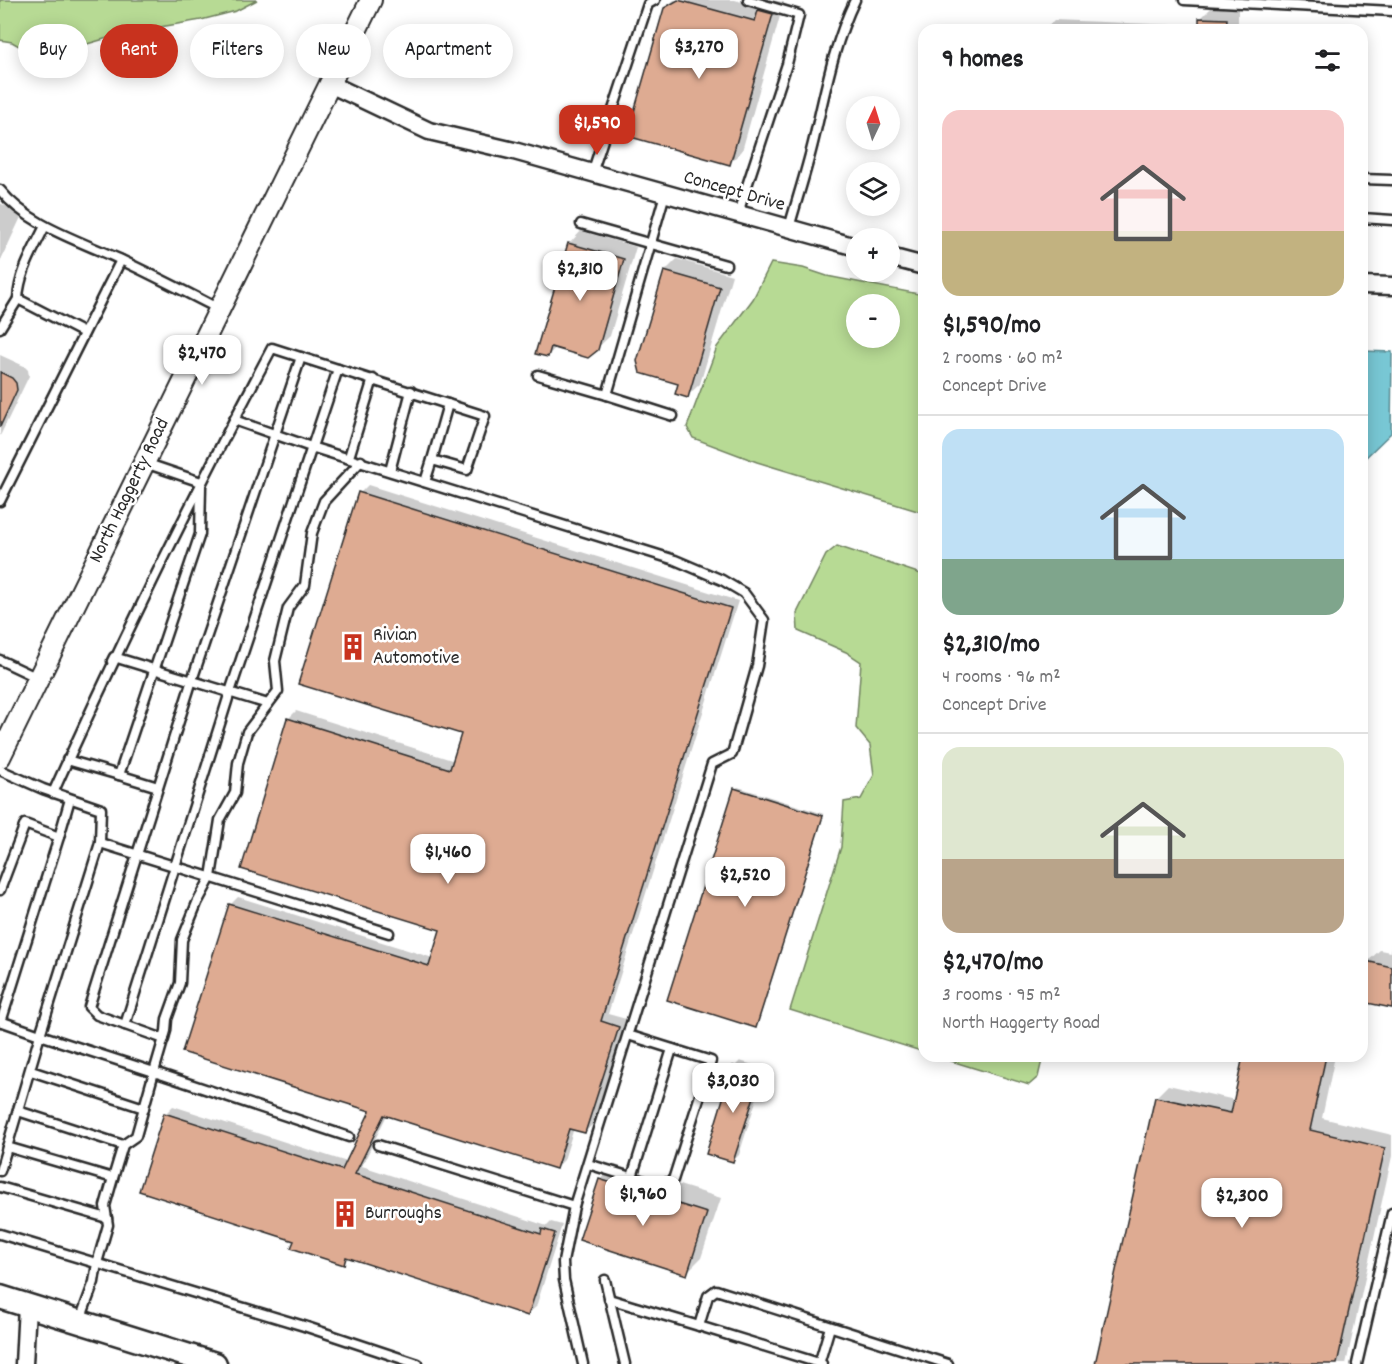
<!DOCTYPE html>
<html lang="en">
<head>
<meta charset="utf-8">
<style>
  body { margin:0; font-family:Dekko,sans-serif; background:#f2f2f2; color:#202124; height:100vh; display:flex; flex-direction:column; font-size:22px; white-space:nowrap }
  * { box-sizing:border-box; margin:0 }
  p { font-size:20px; color:#757577 }
  .icon { flex:none; width:33px; height:33px; fill:none; stroke:currentColor; stroke-width:2; stroke-linecap:round; stroke-linejoin:round }
  .map { position:relative; flex:1; overflow:hidden }
  .sheet { position:absolute; left:918px; top:24px; width:450px; height:1038px; display:flex; flex-direction:column; background:#fff; border-radius:18px; box-shadow:0 3px 15px #0003 }
  .sheet>* { flex:none }
  .guide { position:absolute; left:18px; top:24px; width:570px; height:54px; display:flex; gap:12px }
  .needle { width:39px; rotate:4deg }
  .tools { position:absolute; left:846px; top:96px; display:grid; gap:12px }
  .tools a { display:grid; place-items:center; width:54px; height:54px; border-radius:50%; background:#fff; box-shadow:0 3px 15px #0003; font-size:30px }
  .price { position:absolute; translate:-50% -51px; padding:0 14px; border-radius:12px; background:#fff; color:#222; font-size:20px; line-height:39px; filter:drop-shadow(0 2px 3px #0008) }
  .price::after { content:''; position:absolute; left:50%; top:36px; width:18px; height:14px; margin-left:-9px; background:inherit; clip-path:polygon(0 0,100% 0,50% 100%) }
  .price.current { background:#c8321e; color:#fff }
  ul { padding:0; list-style:none }
  li { display:grid; align-content:center; gap:12px; height:318px; padding:0 24px }
  li+li { border-top:2px solid #e0e0e0 }
  li span { display:grid; place-items:center; height:186px; border-radius:18px; color:#555 }
  li>.icon { margin-inline-start:auto }
  span .icon { width:108px; height:108px; fill:#fffc; stroke-width:1 }
  li b { font-size:26px }
  h2 { display:flex; justify-content:space-between; align-items:center; height:72px; padding:0 24px; font-size:26px }
  .tag { padding:0 21px; border-radius:27px; background:#fff; box-shadow:0 3px 15px #0003; font-size:21px; line-height:54px }
  .tag.current { background:#c8321e; color:#fff }
  .map>svg:first-child { display:block }
</style>
</head>
<body>
<div class="map">
<svg width="1392" height="1364" viewBox="0 0 1392 1364">
  <rect width="100%" height="100%" fill="#fff"/>
  <filter id="ink" filterUnits="userSpaceOnUse"><feTurbulence type="fractalNoise" baseFrequency=".0167" numOctaves="2"/><feDisplacementMap in="SourceGraphic" scale="12" xChannelSelector="R" yChannelSelector="G"/><feConvolveMatrix kernelMatrix="1 2 1 2 8 2 1 2 1" color-interpolation-filters="sRGB"/></filter>
  <g filter="url(#ink)">
    <!-- green -->
    <g fill="#b7da94" stroke="#718260" stroke-width="1.5" fill-rule="evenodd">
      <polygon points="0,0 257,0 236,11 201,20 125,33 63,51 33,54 12,42 0,40"/>
      <path d="M771,263l32,5 24,8 97,19v218l-167,-51 -64,-24 -6,-11 30,-80 36,-48zM856,304h34v34h-34z"/>
      <polygon points="837,546 924,575 924,1052 790,1010 841,847 844,802 861,799 874,775 870,745 856,728 861,662 846,652 798,631 797,613 826,555"/>
      <polygon points="935,1056 1043,1056 1038,1077 1029,1085"/>
    </g>
    <!-- water -->
    <polygon fill="#78c7d4" stroke="#598990" stroke-width="1.5" points="1362,351 1392,352 1391,433 1362,461"/>
    <!-- shadow -->
    <g fill="#0003">
      <polygon points="674,0 735,0 762,8 770,0 784,2 742,151 729,164 665,8"/>
      <polygon points="1213,6 1238,7 1238,30 1044,30 1054,20 1201,26 1201,18"/>
      <polygon points="0,203 22,215 0,262"/>
      <polygon points="581,231 636,247 610,336 588,357 556,347 548,356 569,244"/>
      <polygon points="677,259 732,275 700,384 687,396 680,383 665,271"/>
      <polygon points="0,355 24,366 28,370 29,376 0,436"/>
      <polygon points="368,485 738,601 608,1014 626,1019 593,1124 585,1132 574,1128 564,1160 556,1168 387,1115 362,1166 547,1226 551,1222 562,1225 536,1307 528,1314 350,1257 343,1263 295,1240 165,1114 173,1106 347,1162 372,1110 230,905 238,897 433,958 442,929 288,719 296,711 455,761 463,734 360,493"/>
      <polygon points="738,787 824,814 758,1024 756,1027 735,789"/>
      <polygon points="1392,942 1392,1007 1362,1000 1362,983 1367,962 1380,950 1390,952"/>
      <polygon points="1245,1056 1335,1056 1322,1118 1392,1135 1392,1156 1346,1364 1097,1364 1156,1097 1168,1085 1235,1100"/>
      <polygon points="740,1061 766,1069 739,1155 733,1161 734,1067"/>
      <polygon points="615,1165 721,1198 701,1258 686,1273 600,1180"/>
    </g>
    <!-- building -->
    <g fill="#deab92" stroke="#2b2b2b" stroke-width="1.5">
      <polygon points="678,0 755,21 758,10 773,14 730,165 627,136 664,8"/>
      <polygon points="1199,18 1227,19 1226,30 1199,30"/>
      <polygon points="568,243 624,259 598,350 588,358 551,347 548,357 535,354"/>
      <polygon points="664,271 720,287 688,398 675,394 678,384 640,373 637,361"/>
      <polygon points="0,372 12,378 16,383 17,390 0,427"/>
      <polygon points="358,492 731,608 601,1021 619,1027 585,1133 569,1129 556,1169 384,1115 355,1174 541,1234 542,1229 555,1233 528,1316 346,1257 344,1265 291,1248 294,1241 139,1191 164,1113 342,1170 370,1111 182,1052 229,904 429,966 440,930 241,869 287,718 450,769 461,734 298,684"/>
      <polygon points="734,788 823,816 756,1028 667,1000"/>
      <polygon points="1366,961 1392,967 1392,1008 1362,1002 1362,977"/>
      <polygon points="1243,1056 1326,1056 1310,1130 1385,1148 1337,1364 1095,1364 1155,1097 1231,1113"/>
      <polygon points="733,1066 761,1075 733,1162 706,1154"/>
      <polygon points="599,1179 707,1213 687,1275 579,1240"/>
    </g>
    <g fill="none" stroke-linecap="round" stroke-linejoin="round">
      <defs>
        <g id="service">
          <polyline points="1184,0 1392,11"/>
          <polyline points="592,173 648,4 655,0"/>
          <polyline points="1362,179 1392,180"/>
          <path d="M0,190c29,36 78,50 119,69 34,16 67,33 100,50"/>
          <polyline points="665,194 607,395 673,416"/>
          <polyline points="738,213 787,64 799,15 748,0"/>
          <polyline points="1362,218 1392,220"/>
          <polyline points="581,224 726,265"/>
          <path d="M45,226c-11,23 -26,47 -27,73l66,34"/>
          <path d="M789,228c8,-29 18,-59 25,-89 11,-47 20,-96 41,-139"/>
          <polyline points="0,328 18,299"/>
          <polyline points="538,375 607,395"/>
          <polyline points="234,420 311,447 675,560 722,580 744,593 764,620 757,666 732,754 712,764 574,1206 563,1262 564,1280 583,1364"/>
          <polyline points="349,457 373,379"/>
          <polyline points="432,460 448,404"/>
          <polyline points="145,463 201,482"/>
          <polyline points="390,471 411,391"/>
          <polyline points="0,501 121,260"/>
          <polyline points="0,660 38,678"/>
          <polyline points="112,661 114,657 268,704"/>
          <polyline points="67,760 119,775 200,534 201,486"/>
          <polyline points="0,770 43,789 101,809 100,843 40,1035 154,1072 136,1136 123,1145 113,1178 105,1206 108,1225 97,1263 94,1282 80,1320"/>
          <polyline points="119,775 158,787"/>
          <path d="M53,793c68,-151 141,-299 219,-445l213,68 -18,54 -35,-10 -7,22"/>
          <polyline points="100,843 389,933"/>
          <polyline points="0,890 25,824 59,837 70,799"/>
          <polyline points="0,1021 40,1035 0,1171"/>
          <polyline points="1,1022 59,837"/>
          <polyline points="125,1025 230,692 338,369"/>
          <polyline points="164,1039 97,1015 89,1007 192,680 301,357"/>
          <polyline points="31,1071 144,1108"/>
          <polyline points="18,1111 123,1145"/>
          <polyline points="349,1137 154,1072 166,1031 167,1019 180,983 182,940 197,903 211,877 220,820 235,793 238,763 247,732 278,691 275,661 288,608 305,585 312,533 324,501 361,461"/>
          <polyline points="378,1145 574,1206"/>
          <polyline points="7,1147 113,1178"/>
          <polyline points="588,1164 660,1186 673,1180 711,1061 628,1035"/>
          <polyline points="632,1177 672,1049"/>
          <polyline points="0,1187 107,1218"/>
          <polyline points="0,1234 304,1326 418,1364"/>
          <polyline points="605,1280 625,1364"/>
          <polyline points="609,1299 699,1326 708,1296 716,1290 948,1364"/>
          <polyline points="699,1326 822,1364"/>
          <polyline points="819,1364 830,1327"/>
          <polyline points="1357,1364 1392,1213"/>
        </g>
        <g id="minor">
          <polyline points="330,84 429,131 514,151 856,247"/>
          <polyline points="890,257 924,266"/>
          <polyline points="1362,285 1392,286"/>
          <polyline points="24,1364 27,1306"/>
        </g>
        <polyline id="tertiary" points="0,757 371,0"/>
        <polyline id="secondary" points="0,1297 215,1364"/>
      </defs>
      <!-- service casing -->
      <use href="#service" stroke="#2b2b2b" stroke-width="13"/>
      <!-- minor casing -->
      <use href="#minor" stroke="#2b2b2b" stroke-width="21"/>
      <!-- tertiary casing -->
      <use href="#tertiary" stroke="#2b2b2b" stroke-width="24"/>
      <!-- secondary casing -->
      <use href="#secondary" stroke="#2b2b2b" stroke-width="27"/>
      <!-- service -->
      <use href="#service" stroke="#fff" stroke-width="8"/>
      <!-- minor -->
      <use href="#minor" stroke="#fff" stroke-width="16"/>
      <!-- tertiary -->
      <use href="#tertiary" stroke="#fff" stroke-width="20"/>
      <!-- secondary -->
      <use href="#secondary" stroke="#fff" stroke-width="22"/>
    </g>
  </g>
  <!-- icons -->
  <defs>
    <symbol id="building-bare" viewBox="-9 -9 18 18"><path d="M-4-6H4V6H1V3H-1V6H-4ZM-2.5-4.3h1.7v1.8h-1.7ZM.8-4.3h1.7v1.8H.8ZM-2.5-1h1.7V.8h-1.7ZM.8-1h1.7V.8H.8Z" fill="#c8321e" stroke="#fff" stroke-width="2.5" paint-order="stroke"/></symbol>
  </defs>
  <g fill-rule="evenodd">
    <use href="#building-bare" x="334" y="628" width="38" height="38"/>
    <use href="#building-bare" x="326" y="1195" width="38" height="38"/>
  </g>
  <g text-anchor="middle" dominant-baseline="central" stroke-width="5" stroke-linejoin="round" paint-order="stroke">
    <!-- street labels -->
    <g font-size="20" fill="#2b2b2b" stroke="#fff">
      <text transform="translate(734 192) rotate(16)">Concept Drive</text>
      <text transform="translate(130 491) rotate(-64)">North Haggerty Road</text>
    </g>
    <!-- poi labels -->
    <g font-size="20" fill="#2b2b2b" stroke="#fff" text-anchor="start">
      <text x="373" y="636">Rivian<tspan x="373" dy="23">Automotive</tspan></text>
      <text x="365" y="1214">Burroughs</text>
    </g>
  </g>
</svg>
<div class="tools">
<a><svg class="needle" viewBox="-14 -14 28 28"><path d="M0-13l5 13h-10z" fill="#e53935"/><path d="M0 13l5-13h-10z" fill="#757577"/></svg></a>
<a><svg class="icon" aria-label="layers" viewBox="0 0 24 24"><path d="M12 4l9 5-9 5-9-5zM3 14l9 5 9-5"/></svg></a>
<a>+</a>
<a>−</a>
</div>
<b class="price" style="left:699px;top:80px">$3,270</b>
<b class="price current" style="left:597px;top:156px">$1,590</b>
<b class="price" style="left:580px;top:302px">$2,310</b>
<b class="price" style="left:202px;top:386px">$2,470</b>
<b class="price" style="left:448px;top:885px">$1,460</b>
<b class="price" style="left:745px;top:908px">$2,520</b>
<b class="price" style="left:733px;top:1114px">$3,030</b>
<b class="price" style="left:643px;top:1227px">$1,960</b>
<b class="price" style="left:1242px;top:1229px">$2,300</b>
<div class="guide">
<a class="tag">Buy</a>
<a class="tag current">Rent</a>
<a class="tag">Filters</a>
<a class="tag">New</a>
<a class="tag">Apartment</a>
</div>
<section class="sheet">
<h2>9 homes<svg class="icon" aria-label="filters" viewBox="0 0 24 24"><path d="M4 7h16M4 17h16"/><circle cx="9" cy="7" r="2"/><circle cx="15" cy="17" r="2"/></svg></h2>
<ul>
<li><span style="background:linear-gradient(#f6c9c9 65%,#c2b280 0)"><svg class="icon" aria-label="home" viewBox="0 0 24 24"><path d="M3 11l9-7 9 7M6 9v11h12V9"/></svg></span><div><b>$1,590/mo</b><p>2 rooms · 60 m²</p><p>Concept Drive</p></div></li>
<li><span style="background:linear-gradient(#bfe0f5 70%,#7fa58c 0)"><svg class="icon" aria-label="home" viewBox="0 0 24 24"><path d="M3 11l9-7 9 7M6 9v11h12V9"/></svg></span><div><b>$2,310/mo</b><p>4 rooms · 96 m²</p><p>Concept Drive</p></div></li>
<li><span style="background:linear-gradient(#dfe7d0 60%,#b9a48a 0)"><svg class="icon" aria-label="home" viewBox="0 0 24 24"><path d="M3 11l9-7 9 7M6 9v11h12V9"/></svg></span><div><b>$2,470/mo</b><p>3 rooms · 95 m²</p><p>North Haggerty Road</p></div></li>
</ul>
</section>
</div>
</body>
</html>
